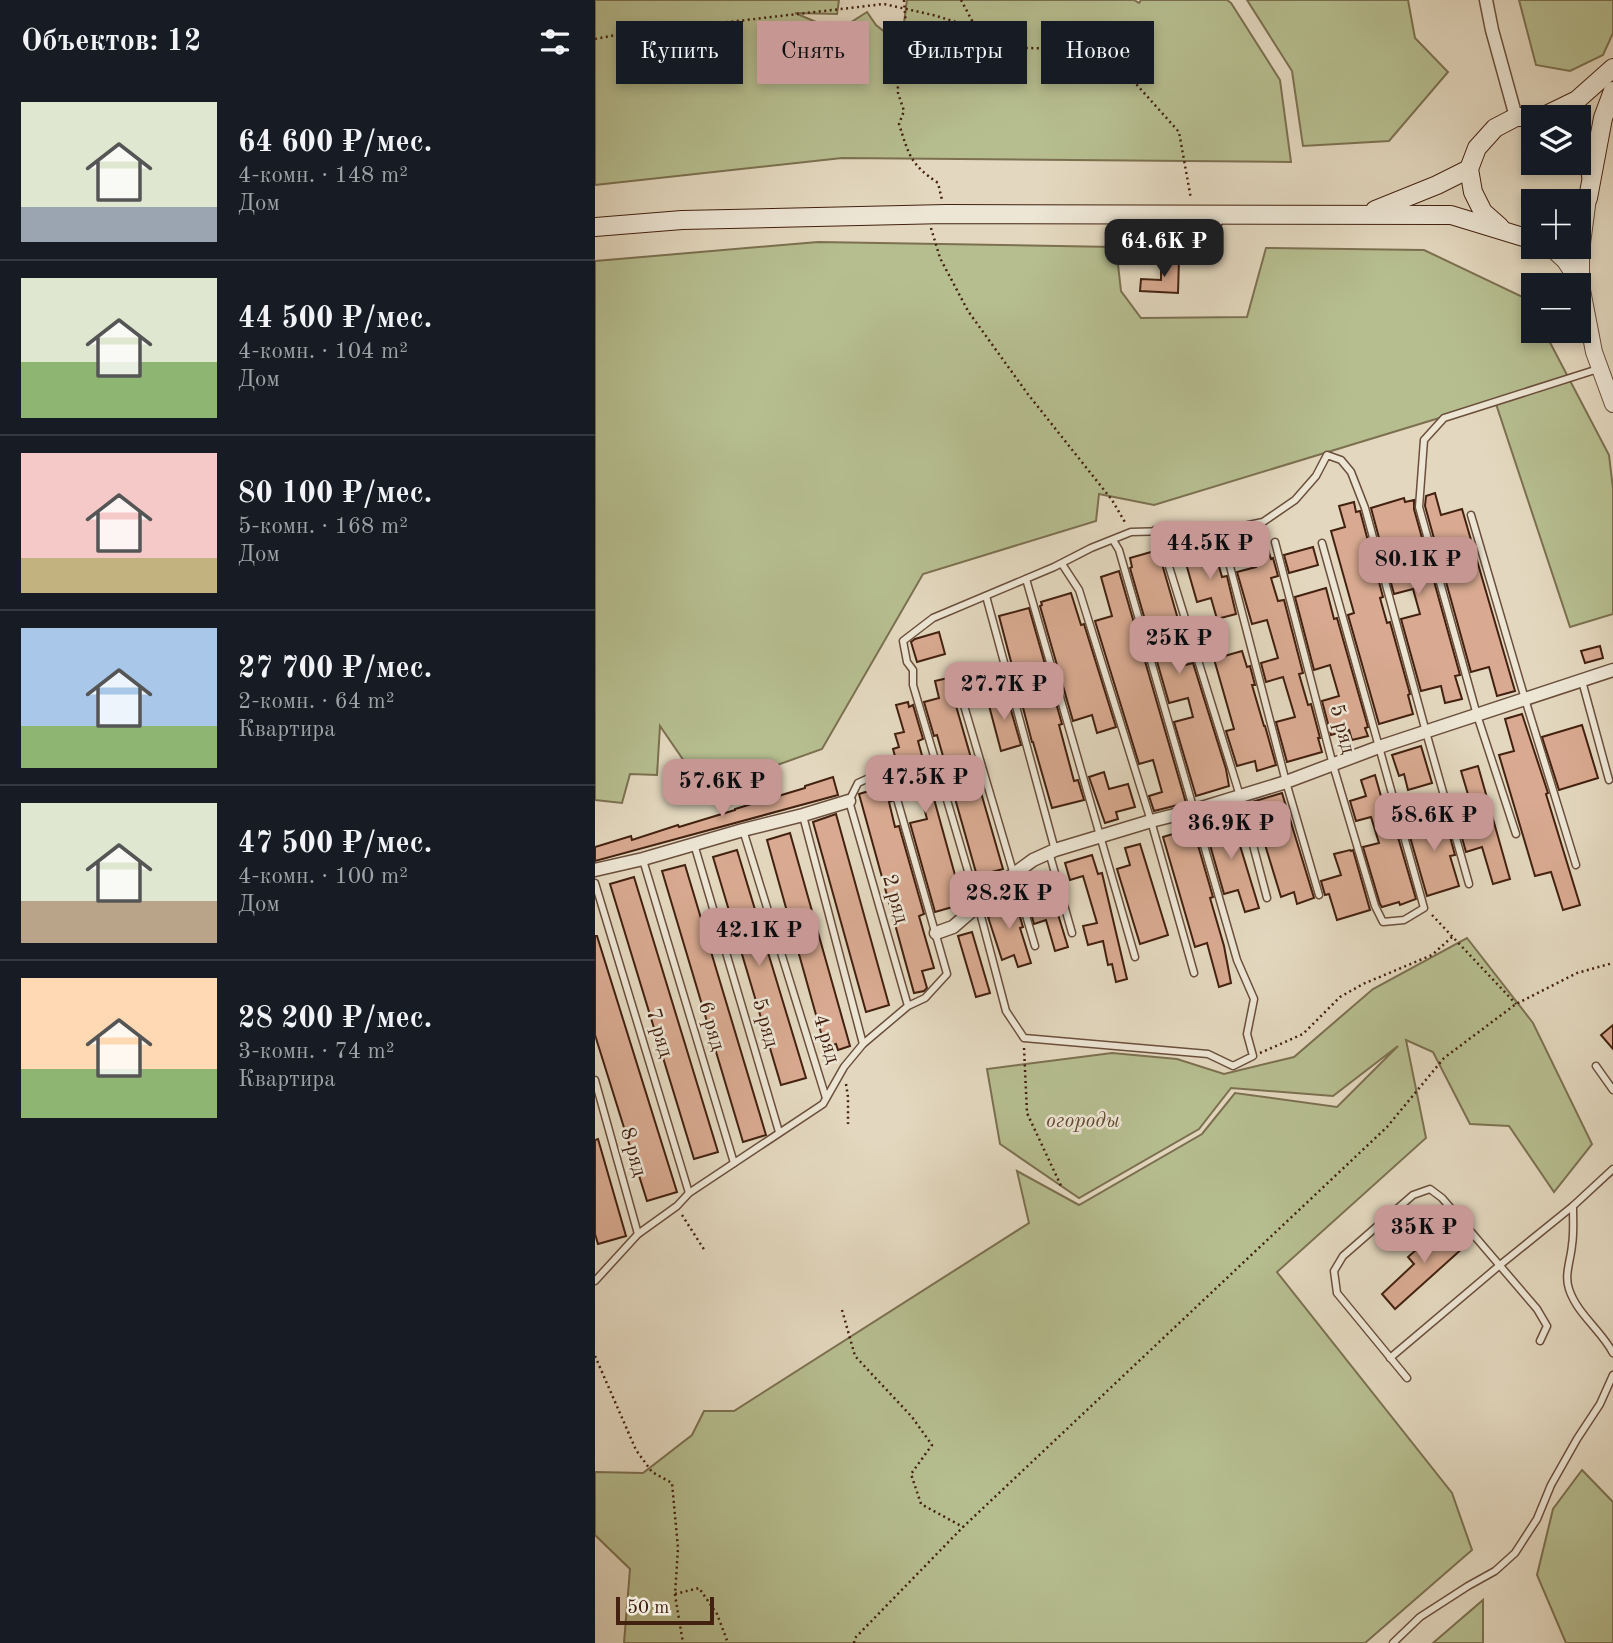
<!DOCTYPE html>
<html lang="ru">
<head>
<meta charset="utf-8">
<style>
  body { margin:0; font-family:"Old Standard TT",serif; background:#242831; color:#f1f3f6; height:100vh; display:flex; flex-direction:column; font-size:26px; white-space:nowrap }
  * { box-sizing:border-box; margin:0 }
  p { font-size:23px; color:#9ea1a6 }
  .icon { flex:none; width:38px; height:38px; fill:none; stroke:currentColor; stroke-width:2; stroke-linecap:round; stroke-linejoin:round }
  .map { position:relative; flex:1; overflow:hidden }
  .drawer { display:flex; flex-direction:column; background:#171b24; width:595px }
  .drawer>* { flex:none }
  .banner { position:absolute; left:21px; top:21px; width:665px; height:63px; display:flex; gap:14px }
  .tools { position:absolute; left:926px; top:105px; display:grid; gap:14px }
  .tools a { display:grid; place-items:center; width:70px; height:70px; border-radius:0px; background:#171b24; box-shadow:0 4px 10px #0003; font-size:35px }
  .scale { position:absolute; left:21px; bottom:18px; width:98px; box-sizing:border-box; padding-left:7px; border:4px solid #432110; border-top:0; font-size:19px; line-height:24px; white-space:nowrap; color:#432110; -webkit-text-stroke:5px #ede6d5; paint-order:stroke }
  .price { position:absolute; translate:-50% -60px; padding:0 16px; border-radius:14px; background:#c59692; color:#111; font-size:23px; line-height:46px; filter:drop-shadow(0 2px 4px #0008) }
  .price::after { content:''; position:absolute; left:50%; top:42px; width:21px; height:16px; margin-left:-10px; background:inherit; clip-path:polygon(0 0,100% 0,50% 100%) }
  .price.on { background:#222; color:#fff }
  ul { padding:0; list-style:none }
  li { display:flex; align-items:center; gap:21px; height:175px; padding:0 21px }
  li+li { border-top:2px solid #363941 }
  li span { display:grid; place-items:center; flex:none; width:196px; height:140px; border-radius:0px; color:#555 }
  li>.icon { margin-inline-start:auto }
  span .icon { width:84px; height:84px; fill:#fffc; stroke-width:1 }
  li b { font-size:30px }
  h2 { display:flex; justify-content:space-between; align-items:center; height:84px; padding:0 21px; font-size:30px }
  .chip { padding:0 24px; border-radius:0px; background:#171b24; box-shadow:0 4px 10px #0003; font-size:24px; line-height:63px }
  .chip.on { background:#c59692; color:#111 }
  main { display:flex; flex:1; min-height:0 }
  .map>svg:first-child { display:block }
</style>
</head>
<body>
<main>
<section class="drawer">
<h2>Объектов: 12<svg class="icon" aria-label="filters" viewBox="0 0 24 24"><path d="M4 7h16M4 17h16"/><circle cx="9" cy="7" r="2"/><circle cx="15" cy="17" r="2"/></svg></h2>
<ul>
<li><span style="background:linear-gradient(#dfe7d0 75%,#9aa5b1 0)"><svg class="icon" aria-label="home" viewBox="0 0 24 24"><path d="M3 11l9-7 9 7M6 9v11h12V9"/></svg></span><div><b>64 600 ₽/мес.</b><p>4-комн. · 148 m²</p><p>Дом</p></div></li>
<li><span style="background:linear-gradient(#dfe7d0 60%,#8fb573 0)"><svg class="icon" aria-label="home" viewBox="0 0 24 24"><path d="M3 11l9-7 9 7M6 9v11h12V9"/></svg></span><div><b>44 500 ₽/мес.</b><p>4-комн. · 104 m²</p><p>Дом</p></div></li>
<li><span style="background:linear-gradient(#f6c9c9 75%,#c2b280 0)"><svg class="icon" aria-label="home" viewBox="0 0 24 24"><path d="M3 11l9-7 9 7M6 9v11h12V9"/></svg></span><div><b>80 100 ₽/мес.</b><p>5-комн. · 168 m²</p><p>Дом</p></div></li>
<li><span style="background:linear-gradient(#a9c7e8 70%,#8fb573 0)"><svg class="icon" aria-label="home" viewBox="0 0 24 24"><path d="M3 11l9-7 9 7M6 9v11h12V9"/></svg></span><div><b>27 700 ₽/мес.</b><p>2-комн. · 64 m²</p><p>Квартира</p></div></li>
<li><span style="background:linear-gradient(#dfe7d0 70%,#b9a48a 0)"><svg class="icon" aria-label="home" viewBox="0 0 24 24"><path d="M3 11l9-7 9 7M6 9v11h12V9"/></svg></span><div><b>47 500 ₽/мес.</b><p>4-комн. · 100 m²</p><p>Дом</p></div></li>
<li><span style="background:linear-gradient(#ffd9b3 65%,#8fb573 0)"><svg class="icon" aria-label="home" viewBox="0 0 24 24"><path d="M3 11l9-7 9 7M6 9v11h12V9"/></svg></span><div><b>28 200 ₽/мес.</b><p>3-комн. · 74 m²</p><p>Квартира</p></div></li>
</ul>
</section>
<div class="map">
<svg width="1018" height="1643" viewBox="0 0 1018 1643">
  <rect width="100%" height="100%" fill="#e3d8bf"/>
  <filter id="stains"><feTurbulence type="fractalNoise" baseFrequency=".00286" numOctaves="4"/><feColorMatrix values="0 0 0 0 .2 0 0 0 0 .09 0 0 0 0 .02 0 0 0 .5 -.17"/></filter>
  <radialGradient id="worn" r=".72"><stop offset=".6" stop-color="#630" stop-opacity="0"/><stop offset="1" stop-color="#630" stop-opacity=".3"/></radialGradient>
  <!-- green -->
  <g fill="#b6be90" stroke="#7c7050" stroke-width="2">
    <polygon points="0,0 244,0 242,14 200,13 242,31 272,12 281,25 306,45 312,0 539,0 544,3 546,0 632,0 636,3 685,80 696,162 247,158 0,185"/>
    <polygon points="652,0 813,0 820,38 853,72 794,141 708,146 697,71"/>
    <polygon points="924,0 1018,0 1018,33 1008,55 975,71 941,65"/>
    <polygon points="223,242 521,247 526,291 546,318 652,317 671,248 829,250 932,299 938,311 938,331 949,331 1014,455 1018,489 1018,614 975,627 900,401 559,505 504,494 501,521 328,574 227,749 129,784 100,777 65,726 62,775 35,774 27,803 0,800 0,261"/>
    <polygon points="872,938 938,1023 997,1144 959,1192 914,1126 875,1124 838,1052 811,1040 831,1138 682,1272 857,1493 877,1550 770,1643 29,1643 35,1569 0,1535 0,1472 48,1473 97,1435 109,1411 139,1411 434,1223 422,1171 484,1205 607,1134 640,1093 742,1107 803,1046 738,1096 636,1088 604,1129 484,1198 405,1144 392,1069 517,1053 582,1059 629,1074 699,1057 778,989"/>
    <polygon points="987,1470 1018,1502 1018,1643 971,1643 942,1575 958,1509"/>
    <polygon points="888,1600 888,1643 838,1643"/>
  </g>
  <!-- building -->
  <g fill="#d9aa91" stroke="#432110" stroke-width="2">
    <polygon points="567,239 585,239 584,247 567,248"/>
    <polygon points="584,259 583,293 545,291 546,279 566,280 566,260"/>
    <polygon points="840,493 846,515 867,509 920,691 902,696 894,667 876,672 830,506 831,496"/>
    <polygon points="809,498 810,502 819,500 819,509 865,675 860,676 867,699 850,703 846,686 826,691 806,619 825,614 818,589 799,594 776,508"/>
    <polygon points="759,502 761,512 765,511 788,597 785,598 792,623 795,622 815,694 813,695 818,714 784,724 753,615 759,613 736,531 750,527 744,506"/>
    <polygon points="671,543 676,559 678,558 683,576 676,578 683,601 689,600 708,673 704,674 713,705 716,704 725,738 723,738 727,752 692,762 681,722 700,717 688,677 671,682 666,663 683,658 672,620 657,624 642,572 661,567 655,547"/>
    <polygon points="618,545 627,577 632,576 641,614 622,619 616,598 602,602 588,553"/>
    <polygon points="718,547 723,565 694,573 689,555"/>
    <polygon points="563,550 589,640 575,645 582,667 598,663 631,769 634,786 601,796 579,722 598,717 593,698 574,703 535,568 537,567 535,558"/>
    <polygon points="524,571 591,803 559,811 554,796 567,792 558,760 544,764 500,621 517,616 506,577"/>
    <polygon points="731,588 739,619 742,618 773,727 770,728 773,736 757,740 754,730 736,735 727,701 744,696 735,665 719,670 700,597"/>
    <polygon points="476,593 486,625 489,624 521,727 502,733 497,715 478,721 445,606 447,605 446,602"/>
    <polygon points="434,608 467,724 464,725 479,781 483,780 489,800 457,808 438,742 437,742 404,616"/>
    <polygon points="344,632 350,654 322,662 316,642 320,639"/>
    <polygon points="1005,646 1008,658 990,663 986,651"/>
    <polygon points="647,651 652,667 655,666 660,685 657,685 669,726 670,726 681,765 662,771 660,761 642,766 631,731 639,729 619,659"/>
    <polygon points="353,678 408,869 382,876 342,735 339,736 329,702 344,698 340,681"/>
    <polygon points="411,693 426,745 406,751 392,698"/>
    <polygon points="313,702 314,707 318,705 328,739 323,741 368,904 340,912 315,823 332,819 325,793 308,798 303,783 307,782 298,749 304,747 300,734 309,732 301,705"/>
    <polygon points="927,714 953,793 951,794 985,905 968,910 956,872 940,876 904,755 919,751 910,719"/>
    <polygon points="987,725 1003,778 964,790 947,737"/>
    <polygon points="826,746 837,783 813,790 809,774 804,776 797,755"/>
    <polygon points="883,766 915,879 898,884 887,847 871,852 858,806 875,801 866,771"/>
    <polygon points="509,772 514,789 533,784 540,807 521,812 523,819 510,823 494,777"/>
    <polygon points="780,775 795,828 800,827 821,899 805,905 804,902 787,907 785,904 768,847 784,843 776,817 761,821 755,801 771,796 766,780"/>
    <polygon points="238,777 243,795 0,861 0,847 36,836 37,840 83,825 84,827 140,810 140,809 210,788 210,786"/>
    <polygon points="291,786 297,801 294,802 300,827 304,826 329,914 324,916 339,968 327,971 332,988 329,991 319,993 264,794"/>
    <polygon points="687,793 719,898 702,904 699,892 686,897 657,802"/>
    <polygon points="848,812 860,855 855,856 864,886 832,896 811,823"/>
    <polygon points="241,814 294,1005 271,1012 218,822"/>
    <polygon points="636,816 664,908 650,912 643,890 629,894 609,824"/>
    <polygon points="598,828 618,897 615,898 629,946 636,983 624,987 612,943 600,947 568,837"/>
    <polygon points="195,833 255,1046 243,1050 241,1044 230,1047 172,840"/>
    <polygon points="545,844 573,935 545,944 522,869 535,865 530,848"/>
    <polygon points="142,850 211,1078 186,1085 118,857"/>
    <polygon points="755,850 756,851 758,850 775,910 742,920 734,894 730,895 726,881 746,875 739,854"/>
    <polygon points="497,855 503,874 507,873 532,979 521,982 517,964 513,965 508,941 493,945 488,926 502,923 488,876 475,880 470,863"/>
    <polygon points="90,865 171,1135 148,1142 67,871"/>
    <polygon points="450,872 473,947 460,951 451,920 439,924 428,885 441,881 439,876"/>
    <polygon points="39,877 123,1152 99,1159 15,884"/>
    <polygon points="418,893 428,927 425,928 436,963 423,967 419,955 407,960 393,917 405,913 401,901 406,897"/>
    <polygon points="377,932 395,993 381,997 363,936"/>
    <polygon points="0,936 2,936 82,1192 52,1201 0,1035"/>
    <polygon points="1018,1025 1018,1049 1006,1035"/>
    <polygon points="3,1139 31,1236 3,1244 0,1234 0,1140"/>
    <polygon points="849,1225 869,1247 800,1309 787,1294 819,1264 813,1257"/>
  </g>
  <g fill="none" stroke-linecap="round" stroke-linejoin="round">
    <defs>
      <g id="service">
        <polyline points="541,219 561,254 589,253 616,238 626,218"/>
        <polyline points="876,515 930,699 981,865"/>
        <polyline points="625,528 691,782 724,895"/>
        <polyline points="560,530 564,535 567,544 645,796 672,898"/>
        <polyline points="518,540 524,550 642,960 659,999 652,1034 658,1056 638,1066 613,1054 429,1038 411,1011 383,905 318,685 318,670 312,662 308,641 338,618 459,567 496,548 536,532 612,530 644,527 668,522 700,500 721,476 732,455 746,460 756,472 770,508 831,732 874,884"/>
        <polyline points="680,542 738,765 780,906 788,922 809,920 829,908 727,543"/>
        <polyline points="467,564 484,590 556,821 599,973"/>
        <polyline points="431,579 540,957"/>
        <polyline points="391,596 460,850"/>
        <polyline points="987,681 1014,780"/>
        <polyline points="365,692 440,946"/>
        <polyline points="208,816 268,1044"/>
        <polyline points="148,830 231,1098"/>
        <polyline points="921,834 882,715 824,507 829,440 849,418 1003,369"/>
        <polyline points="99,844 184,1132"/>
        <polyline points="454,852 477,933"/>
        <polyline points="48,860 139,1163"/>
        <polyline points="0,883 94,1193"/>
        <polyline points="1001,1066 1018,1090"/>
        <polyline points="0,1080 43,1234"/>
        <path d="M1018,1169l-40,37c0,13 1,27 -1,39 -1,14 -8,30 -3,44 8,25 32,41 44,64"/>
        <polyline points="0,1281 43,1234 82,1206 94,1193 228,1104 249,1067 268,1044 313,1006 330,998 352,974 298,785 285,773 263,783 254,801 313,1006"/>
        <polyline points="795,1358 905,1265 978,1206"/>
        <polyline points="812,1378 742,1293 739,1271 748,1256 818,1195 835,1189 847,1198 942,1309 952,1326 945,1341"/>
        <polyline points="798,1643 825,1617 873,1586 900,1571 920,1553 942,1519 956,1485 982,1439 1005,1404 1018,1375"/>
      </g>
      <g id="minor">
        <polyline points="891,0 897,30 921,117"/>
        <polyline points="0,870 48,859 148,830 208,815 254,801"/>
        <polyline points="341,933 358,927 419,874 438,860 460,850 556,821 600,810 691,782 784,747 1018,670"/>
      </g>
      <g id="tertiary">
        <polyline points="993,198 986,251 986,285 999,352 1018,404"/>
        <polyline points="955,247 970,261 986,285"/>
      </g>
      <g id="secondary">
        <polyline points="947,117 982,100 1018,68"/>
        <polyline points="984,145 990,152 996,175"/>
        <polyline points="780,210 842,185 874,169"/>
        <polyline points="984,210 993,198 1008,118 1018,91"/>
        <polyline points="0,227 87,220 351,214 856,215 928,237 938,236"/>
        <polyline points="905,227 888,212 878,192 874,169 882,148 900,128 921,117 948,117"/>
      </g>
    </defs>
    <!-- service casing -->
    <use href="#service" stroke="#6b4f3c" stroke-width="9"/>
    <!-- minor casing -->
    <use href="#minor" stroke="#6b4f3c" stroke-width="15"/>
    <!-- tertiary casing -->
    <use href="#tertiary" stroke="#6b4f3c" stroke-width="18"/>
    <!-- secondary casing -->
    <use href="#secondary" stroke="#432110" stroke-width="20"/>
    <!-- path -->
    <g stroke="#432110" stroke-width="2.5" stroke-dasharray="2 3.5" stroke-linecap="butt">
      <path d="M309,0l2,27 -9,28 1,38 6,18 -5,13c10,31 11,40 39,59l4,17"/>
      <polyline points="366,0 381,28"/>
      <polyline points="0,39 21,35 289,4 338,15 381,28 430,48 486,49 542,85 584,132 596,199"/>
      <polyline points="336,228 345,258 373,311 432,393 517,500 531,524"/>
      <polyline points="837,915 921,1004"/>
      <polyline points="429,1048 432,1113 467,1188"/>
      <polyline points="665,1053 708,1034 745,997 768,984 837,955 857,937"/>
      <polyline points="251,1084 253,1097 253,1124"/>
      <polyline points="87,1215 110,1251"/>
      <polyline points="247,1310 260,1356 317,1417 337,1445 316,1474 326,1504 368,1527"/>
      <polyline points="0,1356 41,1450 57,1472 77,1483 83,1548 80,1595 88,1643"/>
      <polyline points="80,1594 104,1588 122,1614 133,1643"/>
      <polyline points="259,1643 260,1638 368,1527 792,1127 849,1058 921,1004 982,973 1018,963"/>
    </g>
    <!-- service -->
    <use href="#service" stroke="#ede6d5" stroke-width="6"/>
    <!-- minor -->
    <use href="#minor" stroke="#ede6d5" stroke-width="12"/>
    <!-- tertiary -->
    <use href="#tertiary" stroke="#ede6d5" stroke-width="16"/>
    <!-- secondary -->
    <use href="#secondary" stroke="#ede6d5" stroke-width="18"/>
  </g>
  <g text-anchor="middle" dominant-baseline="central" stroke-width="5" stroke-linejoin="round" paint-order="stroke">
    <!-- street labels -->
    <g font-size="21" fill="#432110" stroke="#ede6d5">
      <text transform="translate(747 729) rotate(75)">5 ряд</text>
      <text transform="translate(300 899) rotate(74)">2 ряд</text>
      <text transform="translate(170 1023) rotate(74)">5 ряд</text>
      <text transform="translate(116 1026) rotate(73)">6 ряд</text>
      <text transform="translate(64 1033) rotate(73)">7 ряд</text>
      <text transform="translate(231 1039) rotate(73)">4 ряд</text>
      <text transform="translate(38 1152) rotate(74)">8 ряд</text>
    </g>
    <!-- park labels -->
    <g font-size="21" font-style="italic" fill="#604830" stroke="#ede6d5">
      <text x="488" y="1121">огороды</text>
    </g>
  </g>
  <rect width="100%" height="100%" filter="url(#stains)"/>
  <rect width="100%" height="100%" fill="url(#worn)"/>
</svg>
<div class="tools">
<a><svg class="icon" aria-label="layers" viewBox="0 0 24 24"><path d="M12 4l9 5-9 5-9-5zM3 14l9 5 9-5"/></svg></a>
<a>+</a>
<a>−</a>
</div>
<div class="scale">50 m</div>
<b class="price on" style="left:569px;top:279px">64.6K ₽</b>
<b class="price" style="left:615px;top:581px">44.5K ₽</b>
<b class="price" style="left:823px;top:597px">80.1K ₽</b>
<b class="price" style="left:584px;top:676px">25K ₽</b>
<b class="price" style="left:409px;top:722px">27.7K ₽</b>
<b class="price" style="left:330px;top:815px">47.5K ₽</b>
<b class="price" style="left:127px;top:819px">57.6K ₽</b>
<b class="price" style="left:839px;top:853px">58.6K ₽</b>
<b class="price" style="left:636px;top:861px">36.9K ₽</b>
<b class="price" style="left:414px;top:931px">28.2K ₽</b>
<b class="price" style="left:164px;top:968px">42.1K ₽</b>
<b class="price" style="left:829px;top:1265px">35K ₽</b>
<div class="banner">
<a class="chip">Купить</a>
<a class="chip on">Снять</a>
<a class="chip">Фильтры</a>
<a class="chip">Новое</a>
</div>
</div>
</main>
</body>
</html>
